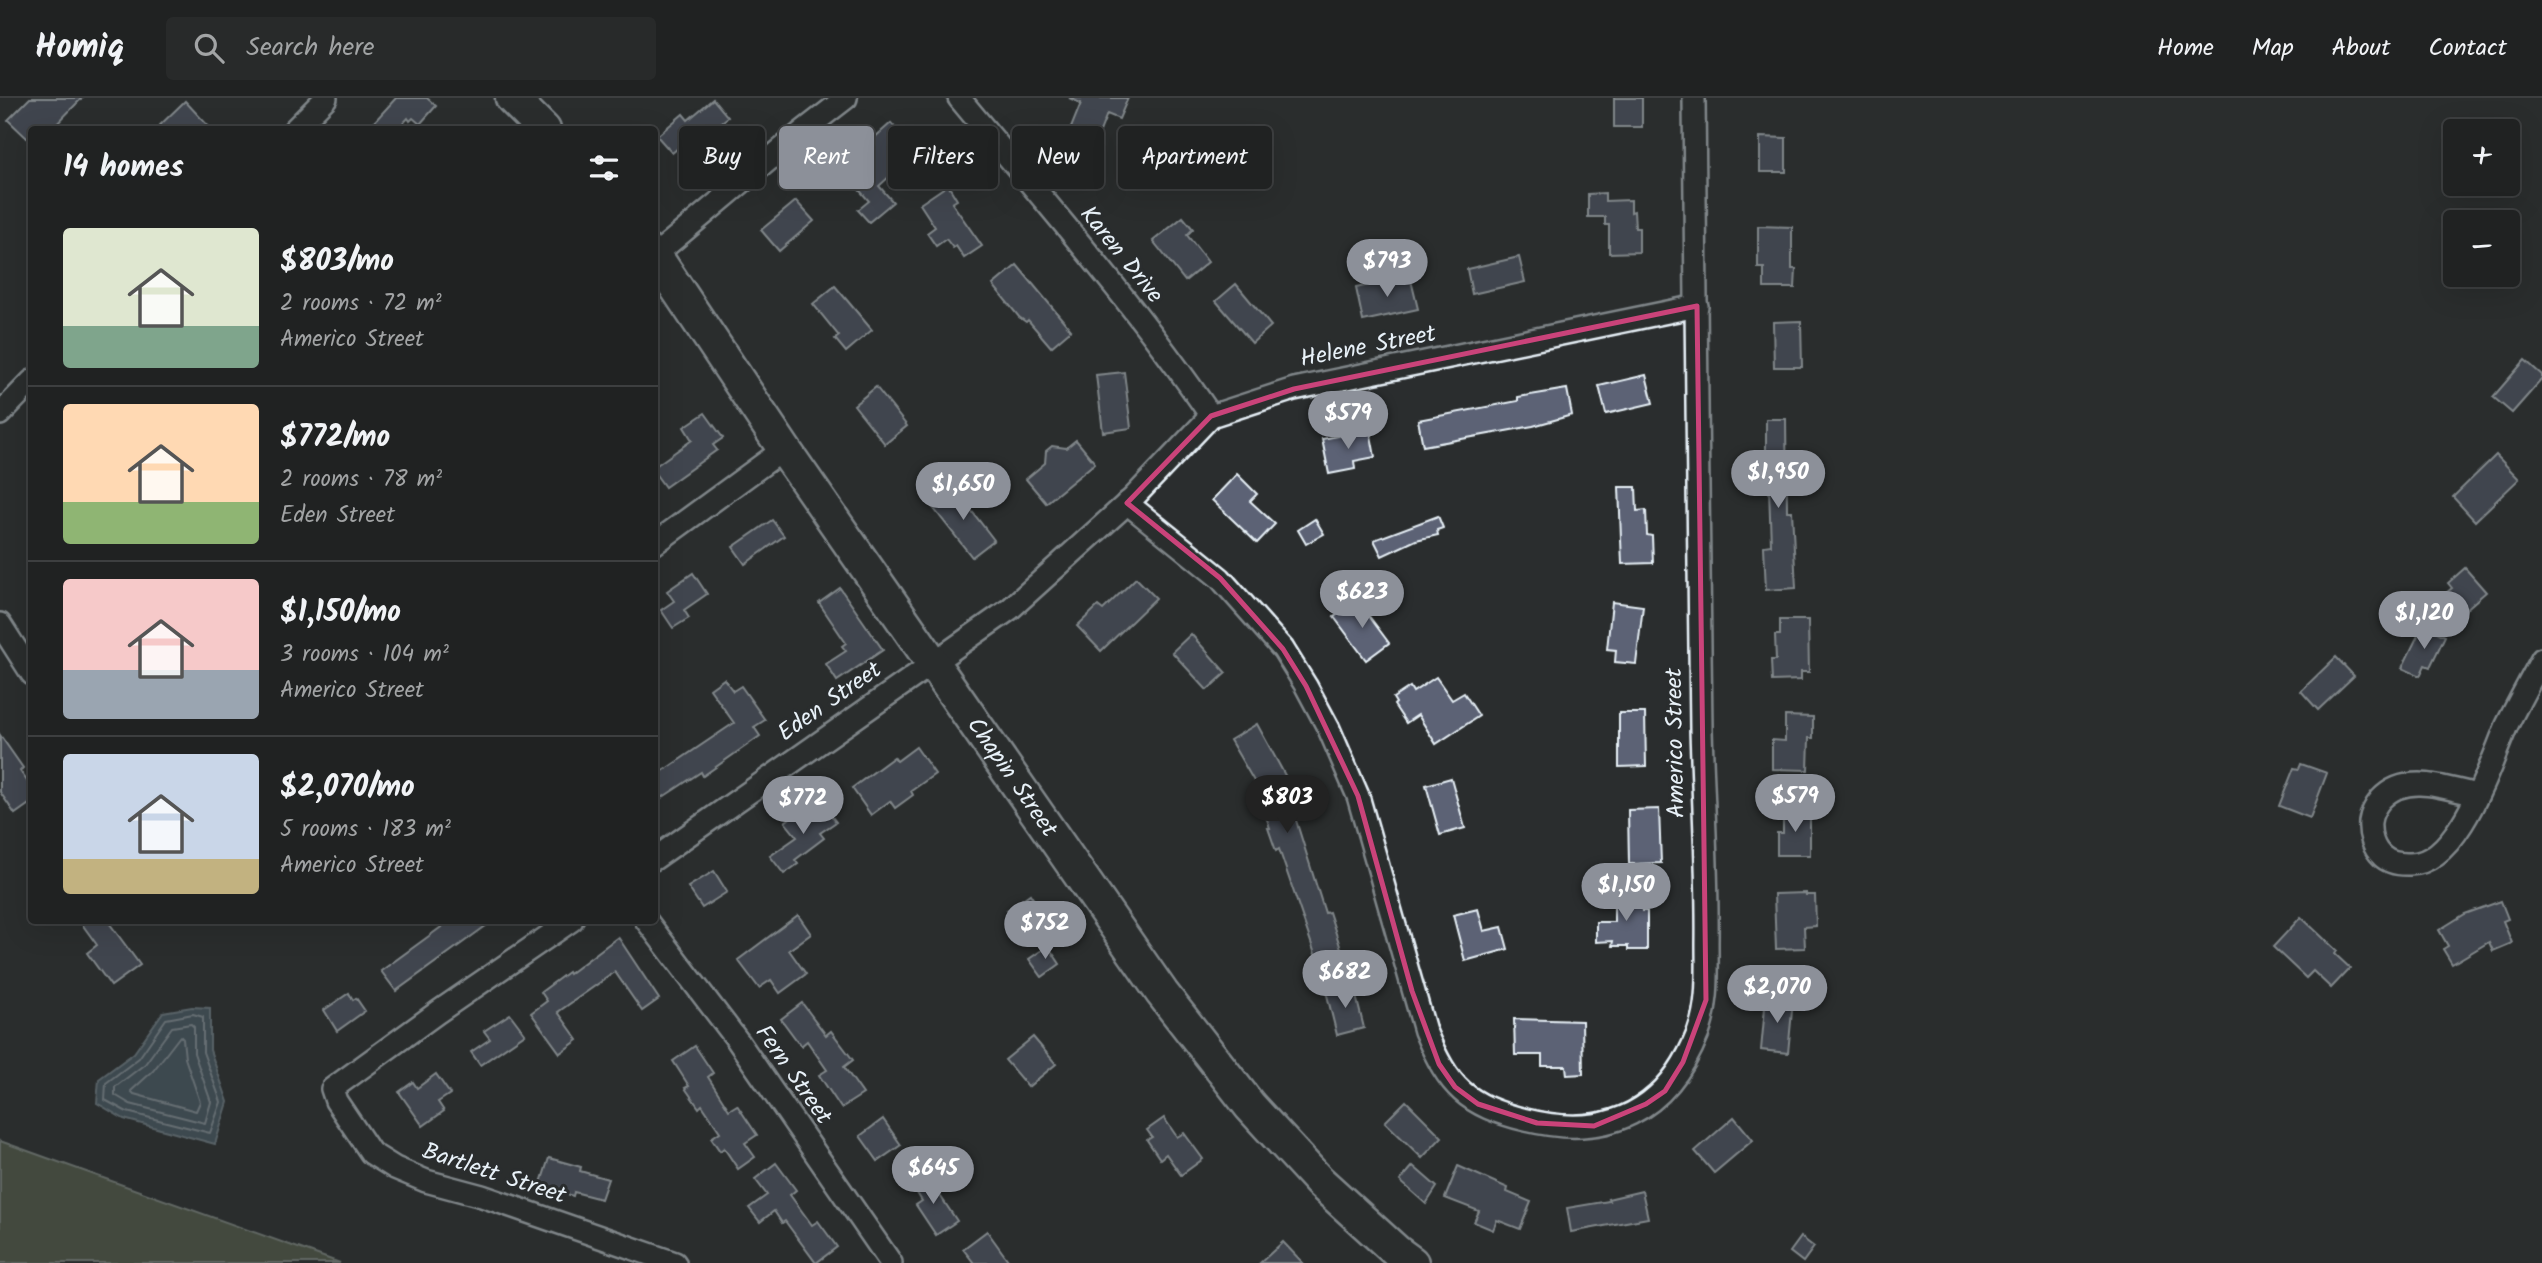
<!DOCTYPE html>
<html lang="en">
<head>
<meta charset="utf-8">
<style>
  body { margin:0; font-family:Kalam,sans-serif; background:#282a2a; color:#f1f3f6; height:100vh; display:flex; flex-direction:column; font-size:26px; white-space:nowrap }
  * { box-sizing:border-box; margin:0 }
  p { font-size:23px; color:#a2a4a5 }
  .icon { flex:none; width:38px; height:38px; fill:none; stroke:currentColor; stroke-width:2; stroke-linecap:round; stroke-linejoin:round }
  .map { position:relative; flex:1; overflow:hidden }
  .drawer { position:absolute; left:28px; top:28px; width:630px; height:798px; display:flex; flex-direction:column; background:#202222; border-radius:7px; box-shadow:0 7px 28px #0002,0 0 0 2px #3d3f40 }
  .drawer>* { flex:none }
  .guide { position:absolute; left:679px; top:28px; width:665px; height:63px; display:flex; gap:14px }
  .tools { position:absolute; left:2443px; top:21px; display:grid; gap:14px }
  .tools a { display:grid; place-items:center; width:77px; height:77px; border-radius:7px; background:#202222; box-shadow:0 7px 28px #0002,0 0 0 2px #3d3f40; font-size:35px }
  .price { position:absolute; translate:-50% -60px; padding:0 16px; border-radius:24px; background:#8c9099; color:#fff; font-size:23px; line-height:46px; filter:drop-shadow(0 2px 4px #0008) }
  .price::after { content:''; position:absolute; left:50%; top:42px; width:21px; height:16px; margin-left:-10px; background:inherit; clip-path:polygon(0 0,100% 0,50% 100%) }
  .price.selected { background:#222; color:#fff }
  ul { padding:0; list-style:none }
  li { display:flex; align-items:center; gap:21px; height:175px; padding:0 35px }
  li+li { border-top:2px solid #3d3f40 }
  li span { display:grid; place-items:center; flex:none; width:196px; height:140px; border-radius:7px; color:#555 }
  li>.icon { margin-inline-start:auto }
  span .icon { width:84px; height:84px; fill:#fffc; stroke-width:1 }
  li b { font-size:30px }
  h2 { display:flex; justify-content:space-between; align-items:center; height:84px; padding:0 35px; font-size:30px }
  .tag { padding:0 24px; border-radius:7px; background:#202222; box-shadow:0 7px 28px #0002,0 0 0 2px #3d3f40; font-size:24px; line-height:63px }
  .tag.selected { background:#8c9099; color:#fff }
  header { display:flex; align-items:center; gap:42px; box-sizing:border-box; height:98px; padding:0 35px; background:#202222; border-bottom:2px solid #3d3f40 }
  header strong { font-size:33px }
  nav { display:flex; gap:38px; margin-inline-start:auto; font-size:24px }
  .search { width:490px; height:63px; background:#282a2a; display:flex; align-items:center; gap:18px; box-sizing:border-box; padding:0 24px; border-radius:7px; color:#a2a4a5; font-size:26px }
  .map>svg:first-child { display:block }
</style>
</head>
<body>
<header>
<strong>Homiq</strong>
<div class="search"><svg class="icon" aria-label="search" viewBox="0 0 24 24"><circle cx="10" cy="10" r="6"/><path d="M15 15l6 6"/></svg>Search here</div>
<nav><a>Home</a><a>Map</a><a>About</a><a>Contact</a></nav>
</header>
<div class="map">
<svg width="2542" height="1165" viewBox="0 0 2542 1165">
  <rect width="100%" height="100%" fill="#2a2d2e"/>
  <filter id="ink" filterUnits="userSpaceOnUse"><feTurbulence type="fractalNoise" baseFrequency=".0143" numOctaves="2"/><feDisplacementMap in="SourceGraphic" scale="14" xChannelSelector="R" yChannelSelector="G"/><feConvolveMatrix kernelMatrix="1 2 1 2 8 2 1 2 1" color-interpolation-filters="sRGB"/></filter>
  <g filter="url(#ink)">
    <!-- green -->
    <polygon fill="#626c53" stroke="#a5aea6" stroke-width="2" points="0,1043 340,1165 0,1165"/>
    <!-- water -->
    <polygon fill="#556b78" stroke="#90a1ab" stroke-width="2" points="192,909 210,910 210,952 228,1004 215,1046 124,1021 97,1005 99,981 134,955 163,914"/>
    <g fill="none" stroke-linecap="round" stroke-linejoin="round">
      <!-- shore -->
      <g stroke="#adbbc5" stroke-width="2">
        <polygon points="193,916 203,919 203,954 221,1004 210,1035 127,1014 105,1002 106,985 139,960 166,921"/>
        <polygon points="191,926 194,929 194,955 211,1004 205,1025 130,1006 115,997 115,989 145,966 172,929"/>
        <polygon points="180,938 183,941 185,960 200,1004 196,1013 134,996 131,993 153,973"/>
      </g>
    </g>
    <!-- building -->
    <g fill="#5c6274" stroke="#e8f1f8" stroke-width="2">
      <polygon points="30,0 82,0 51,32 32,32 32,45 8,22"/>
      <polygon points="396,0 427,0 436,8 420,26 413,20 410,23 408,20 397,32 384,32 375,23"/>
      <polygon points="1069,0 1128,0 1119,21 1107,16 1095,46 1069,35 1081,5"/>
      <rect x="1614" y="0" width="28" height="29"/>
      <polygon points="713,1 728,19 701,41 696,35 672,55 657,38 683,16 688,22"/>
      <polygon points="185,3 212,32 155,32"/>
      <polygon points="891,25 909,46 895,58 902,67 879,88 893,104 869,124 858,112 869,103 840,70"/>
      <polygon points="1760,39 1786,40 1786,74 1760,74"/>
      <polygon points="948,87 957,102 952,105 982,148 964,160 956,148 953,150 946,141 936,148 927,135 935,129 920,106"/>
      <polygon points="1605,95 1605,103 1631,102 1631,114 1634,113 1635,130 1639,130 1639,154 1609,155 1609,127 1605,127 1605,119 1588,119 1588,96"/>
      <polygon points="796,103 814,123 779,153 761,132"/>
      <polygon points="1183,119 1193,131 1187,137 1208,164 1185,183 1153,143"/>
      <polygon points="1758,128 1792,129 1792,171 1796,171 1795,190 1764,190 1764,170 1758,170"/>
      <polygon points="1519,159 1525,184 1472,196 1467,171"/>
      <polygon points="1017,167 1071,232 1051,249 1028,222 1026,224 1019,219 993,187"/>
      <polygon points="1410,178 1418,211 1363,223 1356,190"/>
      <polygon points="1236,186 1271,228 1252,245 1216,203"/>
      <polygon points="835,188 872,232 846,254 835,241 839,238 813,206"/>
      <polygon points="1801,223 1802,269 1774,269 1773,224"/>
      <polygon points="2525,262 2542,277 2542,281 2512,315 2493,299"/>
      <polygon points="1124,274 1131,330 1103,334 1096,277"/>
      <polygon points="1646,277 1653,305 1606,316 1599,288"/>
      <polygon points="876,289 907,328 885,346 854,307"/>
      <polygon points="1567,291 1572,317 1533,328 1423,348 1418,322 1518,303 1518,299"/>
      <polygon points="705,315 723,340 713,347 717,352 665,389 654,374 654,369 692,342 684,329"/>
      <polygon points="1766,321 1786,321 1787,413 1792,413 1796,490 1766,492 1764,448 1771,447 1769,391 1762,391 1762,358 1766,357"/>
      <polygon points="1370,332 1375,359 1354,363 1355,371 1329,376 1322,341"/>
      <polygon points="1076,342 1095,365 1046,405 1026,381 1045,365 1046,353 1052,348 1066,350"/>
      <polygon points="2496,357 2519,381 2475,423 2453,399"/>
      <polygon points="1237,376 1257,396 1250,403 1275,426 1257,445 1212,402"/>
      <polygon points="1619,389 1636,389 1637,413 1646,412 1647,437 1652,438 1653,465 1622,466"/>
      <polygon points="954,390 994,442 972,459 931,407"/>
      <polygon points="1438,418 1443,430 1437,432 1438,437 1416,442 1382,458 1374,442"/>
      <polygon points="1315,421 1324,436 1306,446 1298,432"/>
      <polygon points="772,422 784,438 745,466 733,449"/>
      <polygon points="2465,470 2486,494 2457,519 2440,500 2452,490 2448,485"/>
      <polygon points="693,475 707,496 684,512 689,520 673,530 661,512 674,503 667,493"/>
      <polygon points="1136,480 1156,500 1101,553 1077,528 1098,508 1103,512"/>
      <polygon points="840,490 883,552 837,583 826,566 846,553 842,548 846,545 819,505"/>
      <polygon points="1357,502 1389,545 1366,562 1334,519"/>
      <polygon points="1612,504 1643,508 1636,566 1615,564 1616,552 1607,551"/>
      <polygon points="1780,522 1808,522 1809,574 1801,574 1801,582 1772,583 1771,562 1776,562 1775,537 1780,537"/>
      <polygon points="2423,527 2445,538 2430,569 2425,567 2420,578 2402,570"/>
      <polygon points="1191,536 1226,575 1207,592 1172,554"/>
      <polygon points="2336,559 2354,578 2318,612 2301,593"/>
      <polygon points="1436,579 1452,602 1464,595 1479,618 1436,646 1418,617 1406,625 1394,607 1396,605 1393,600 1410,589 1413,594"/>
      <polygon points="724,581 733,593 741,588 765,622 754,629 760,638 703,678 701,674 654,705 654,679 734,625 710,591"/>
      <polygon points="1619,615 1645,615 1646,668 1619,669"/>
      <polygon points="1785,618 1813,619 1813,640 1809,640 1808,672 1772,671 1772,642 1785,643"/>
      <polygon points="1257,626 1293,692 1297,691 1304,713 1294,716 1325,815 1329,814 1341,851 1316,859 1279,751 1276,753 1268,730 1270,730 1261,704 1265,702 1230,642"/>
      <polygon points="0,637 23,670 20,673 32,690 32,704 15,716 0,694"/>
      <polygon points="916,649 935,676 911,693 913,697 895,710 890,703 871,717 852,690 894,659 897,663"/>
      <polygon points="2301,666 2327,675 2310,720 2279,708 2294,670 2299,671"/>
      <polygon points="1451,680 1465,730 1440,737 1426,687"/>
      <polygon points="820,703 836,724 820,735 824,740 795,762 798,766 784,776 770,758 797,739 785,724 799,713 802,717"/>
      <polygon points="1659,711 1661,765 1629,766 1628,712"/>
      <polygon points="1783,712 1810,712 1810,757 1777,757 1777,735 1783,735"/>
      <polygon points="714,773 727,794 702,810 688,789"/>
      <polygon points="1614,794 1642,794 1642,813 1647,813 1647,852 1628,852 1628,848 1612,848 1613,843 1596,844 1596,824 1614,824"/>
      <polygon points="1806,795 1806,797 1815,797 1816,828 1804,829 1805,850 1776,851 1774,796"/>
      <polygon points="1030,796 1052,828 1029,844 1007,812"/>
      <polygon points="2501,803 2508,821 2503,823 2512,845 2493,853 2489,844 2452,866 2443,851 2448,848 2439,832 2465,816"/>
      <polygon points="1478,811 1484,833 1502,829 1508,851 1465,863 1453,817"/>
      <polygon points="798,817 811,836 789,852 806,876 780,895 771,882 759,890 738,862"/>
      <polygon points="2301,819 2337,853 2335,856 2350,870 2331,890 2313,873 2306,880 2273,849"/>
      <polygon points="79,822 107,822 140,867 111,888 87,855 97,847"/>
      <polygon points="451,822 494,822 396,893 381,873"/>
      <polygon points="618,839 659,901 642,913 615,874 558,914 578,942 560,955 531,915 547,903 541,894 568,874 569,876"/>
      <polygon points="1048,848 1060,866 1042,879 1029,861"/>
      <polygon points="1353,886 1364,930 1337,937 1326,893"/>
      <polygon points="349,895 353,902 356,900 365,913 337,933 324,912"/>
      <polygon points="1766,899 1793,902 1788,955 1761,952"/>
      <polygon points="802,905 826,937 831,933 853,962 844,969 863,996 841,1010 819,977 827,972 807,943 801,948 781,921"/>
      <polygon points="510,916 525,936 480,967 471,954 490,941 484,933"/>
      <polygon points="1514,921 1582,923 1583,976 1567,977 1566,968 1542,968 1542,957 1515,957"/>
      <polygon points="1033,939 1056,966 1028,989 1005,962"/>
      <polygon points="695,948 713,975 708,979 729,1012 737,1007 757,1037 745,1045 755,1059 738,1071 724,1050 720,1053 711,1040 720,1034 702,1007 699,1010 685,990 689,988 673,963"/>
      <polygon points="436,976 450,996 438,1004 444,1013 423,1028 399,994 413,984 417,990"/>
      <polygon points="1406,1003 1442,1039 1422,1060 1385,1024"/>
      <polygon points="1734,1019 1753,1042 1714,1075 1695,1053"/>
      <polygon points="1164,1020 1177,1039 1184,1035 1203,1061 1181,1077 1166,1056 1160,1061 1147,1042 1152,1039 1147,1032"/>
      <polygon points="883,1021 901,1047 878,1063 860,1038"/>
      <polygon points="549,1060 581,1069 580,1073 608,1081 601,1101 574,1094 573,1098 540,1088"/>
      <polygon points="776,1065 796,1092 790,1097 812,1127 818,1123 837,1149 816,1165 785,1123 782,1125 774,1113 760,1124 749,1110 767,1097 755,1081"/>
      <polygon points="1413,1068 1437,1089 1426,1106 1400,1083"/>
      <polygon points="1458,1068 1508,1090 1507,1094 1531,1104 1520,1131 1497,1122 1493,1132 1474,1124 1479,1113 1445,1100"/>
      <polygon points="927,1078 957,1123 936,1137 916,1107 922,1103 912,1087"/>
      <polygon points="1642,1093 1648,1120 1571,1134 1567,1110 1609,1103 1608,1101"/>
      <polygon points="987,1133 1010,1165 974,1165 963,1151"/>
      <polygon points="1801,1139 1814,1149 1803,1164 1790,1154"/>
      <polygon points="1283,1144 1303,1165 1260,1165"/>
    </g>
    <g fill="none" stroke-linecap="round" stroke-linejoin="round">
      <defs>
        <g id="minor">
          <path d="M959,0c86,104 176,206 252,318"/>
          <polyline points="294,32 326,0"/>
          <polyline points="654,158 802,34 846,0"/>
          <polyline points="0,316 32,283"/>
          <path d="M1127,405l93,75 63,71 23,37 23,43 29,67 67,235c24,57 41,74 101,89 82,20 141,-8 172,-87 11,-29 9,-59 9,-90 1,-71 -4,-143 -6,-214 -4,-210 -4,-421 -7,-631"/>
          <polyline points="654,446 784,351"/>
          <polyline points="0,526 32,576"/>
          <path d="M2476,697c-30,-7 -70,-23 -95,4 -5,6 -10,15 -11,23 -1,12 3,26 12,34 6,6 17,8 25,8 51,4 83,-100 100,-139 11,-22 23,-44 35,-66"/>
          <polyline points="654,761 1010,511 1133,400 1211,318 1294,291 1697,208"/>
          <polyline points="572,822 438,914 332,991 336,1003 371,1055 395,1070 426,1083 482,1098 675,1165"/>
          <polyline points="646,822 738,943 891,1165"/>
        </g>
        <g id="secondary">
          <polyline points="512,0 544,32"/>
          <path id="s1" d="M654,156l130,195 378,544 88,113 69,75 78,71 15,11"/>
        </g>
      </defs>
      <!-- minor casing -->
      <use href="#minor" stroke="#e8f1f8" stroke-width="26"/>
      <!-- secondary casing -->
      <use href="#secondary" stroke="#e8f1f8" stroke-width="37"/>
      <!-- minor -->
      <use href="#minor" stroke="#2a2d2e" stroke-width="21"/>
      <!-- secondary -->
      <use href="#secondary" stroke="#2a2d2e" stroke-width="32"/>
    </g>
  </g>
  <!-- marked area -->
  <path d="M0 0H2542V1165H0ZM1697,208l9,694 -23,62 -18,29 -19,13 -52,22 -57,-3 -59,-19 -23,-17 -16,-23 -27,-73 -54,-195 -52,-110 -23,-37 -63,-71 -93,-75 84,-87 83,-27z" fill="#2a2d2e" fill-opacity=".55" fill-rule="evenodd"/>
  <path fill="none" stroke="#ca437a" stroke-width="5" stroke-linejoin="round" d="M1697,208l9,694 -23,62 -18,29 -19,13 -52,22 -57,-3 -59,-19 -23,-17 -16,-23 -27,-73 -54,-195 -52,-110 -23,-37 -63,-71 -93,-75 84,-87 83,-27z"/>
  <g text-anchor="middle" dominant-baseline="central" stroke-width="6" stroke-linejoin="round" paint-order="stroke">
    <!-- street labels -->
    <g font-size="24" fill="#e8f1f8" stroke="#2a2d2e">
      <text transform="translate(1121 157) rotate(51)">Karen Drive</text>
      <text transform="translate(1368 249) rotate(-11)">Helene Street</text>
      <text transform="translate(830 604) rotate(-35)">Eden Street</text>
      <text transform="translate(1676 645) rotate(-91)">Americo Street</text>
      <text stroke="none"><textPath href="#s1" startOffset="634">Chapin Street</textPath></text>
      <text transform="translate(793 977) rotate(55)">Fern Street</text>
      <text transform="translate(494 1076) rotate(18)">Bartlett Street</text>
    </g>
  </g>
</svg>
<div class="tools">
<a>+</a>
<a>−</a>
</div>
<b class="price" style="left:1387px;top:201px">$793</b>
<b class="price" style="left:1348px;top:353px">$579</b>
<b class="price" style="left:1778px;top:412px">$1,950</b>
<b class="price" style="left:963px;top:424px">$1,650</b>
<b class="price" style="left:1362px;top:532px">$623</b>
<b class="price" style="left:2424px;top:553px">$1,120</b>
<b class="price" style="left:1795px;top:736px">$579</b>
<b class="price selected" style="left:1287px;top:737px">$803</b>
<b class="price" style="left:803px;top:738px">$772</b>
<b class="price" style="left:1626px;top:825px">$1,150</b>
<b class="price" style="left:1045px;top:863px">$752</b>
<b class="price" style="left:1345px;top:912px">$682</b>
<b class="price" style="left:1777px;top:927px">$2,070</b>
<b class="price" style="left:933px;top:1108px">$645</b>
<div class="guide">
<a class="tag">Buy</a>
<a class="tag selected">Rent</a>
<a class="tag">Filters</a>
<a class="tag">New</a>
<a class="tag">Apartment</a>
</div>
<section class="drawer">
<h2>14 homes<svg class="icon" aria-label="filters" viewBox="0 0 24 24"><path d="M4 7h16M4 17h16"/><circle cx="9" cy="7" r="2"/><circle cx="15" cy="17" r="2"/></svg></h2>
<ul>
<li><span style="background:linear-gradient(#dfe7d0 70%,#7fa58c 0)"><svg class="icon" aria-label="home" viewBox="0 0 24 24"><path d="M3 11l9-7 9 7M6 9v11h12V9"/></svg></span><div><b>$803/mo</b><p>2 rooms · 72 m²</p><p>Americo Street</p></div></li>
<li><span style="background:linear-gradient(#ffd9b3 70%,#8fb573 0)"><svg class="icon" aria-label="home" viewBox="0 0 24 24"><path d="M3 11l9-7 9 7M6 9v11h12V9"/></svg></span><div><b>$772/mo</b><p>2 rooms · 78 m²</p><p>Eden Street</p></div></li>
<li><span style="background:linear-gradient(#f6c9c9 65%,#9aa5b1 0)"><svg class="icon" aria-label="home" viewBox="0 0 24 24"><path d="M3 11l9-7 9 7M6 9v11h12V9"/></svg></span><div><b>$1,150/mo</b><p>3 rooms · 104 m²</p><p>Americo Street</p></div></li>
<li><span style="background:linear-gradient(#c9d6e8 75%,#c2b280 0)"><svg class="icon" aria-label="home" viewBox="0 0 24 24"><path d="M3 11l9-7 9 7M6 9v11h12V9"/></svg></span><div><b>$2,070/mo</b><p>5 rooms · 183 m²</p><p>Americo Street</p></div></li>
</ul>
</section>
</div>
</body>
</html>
